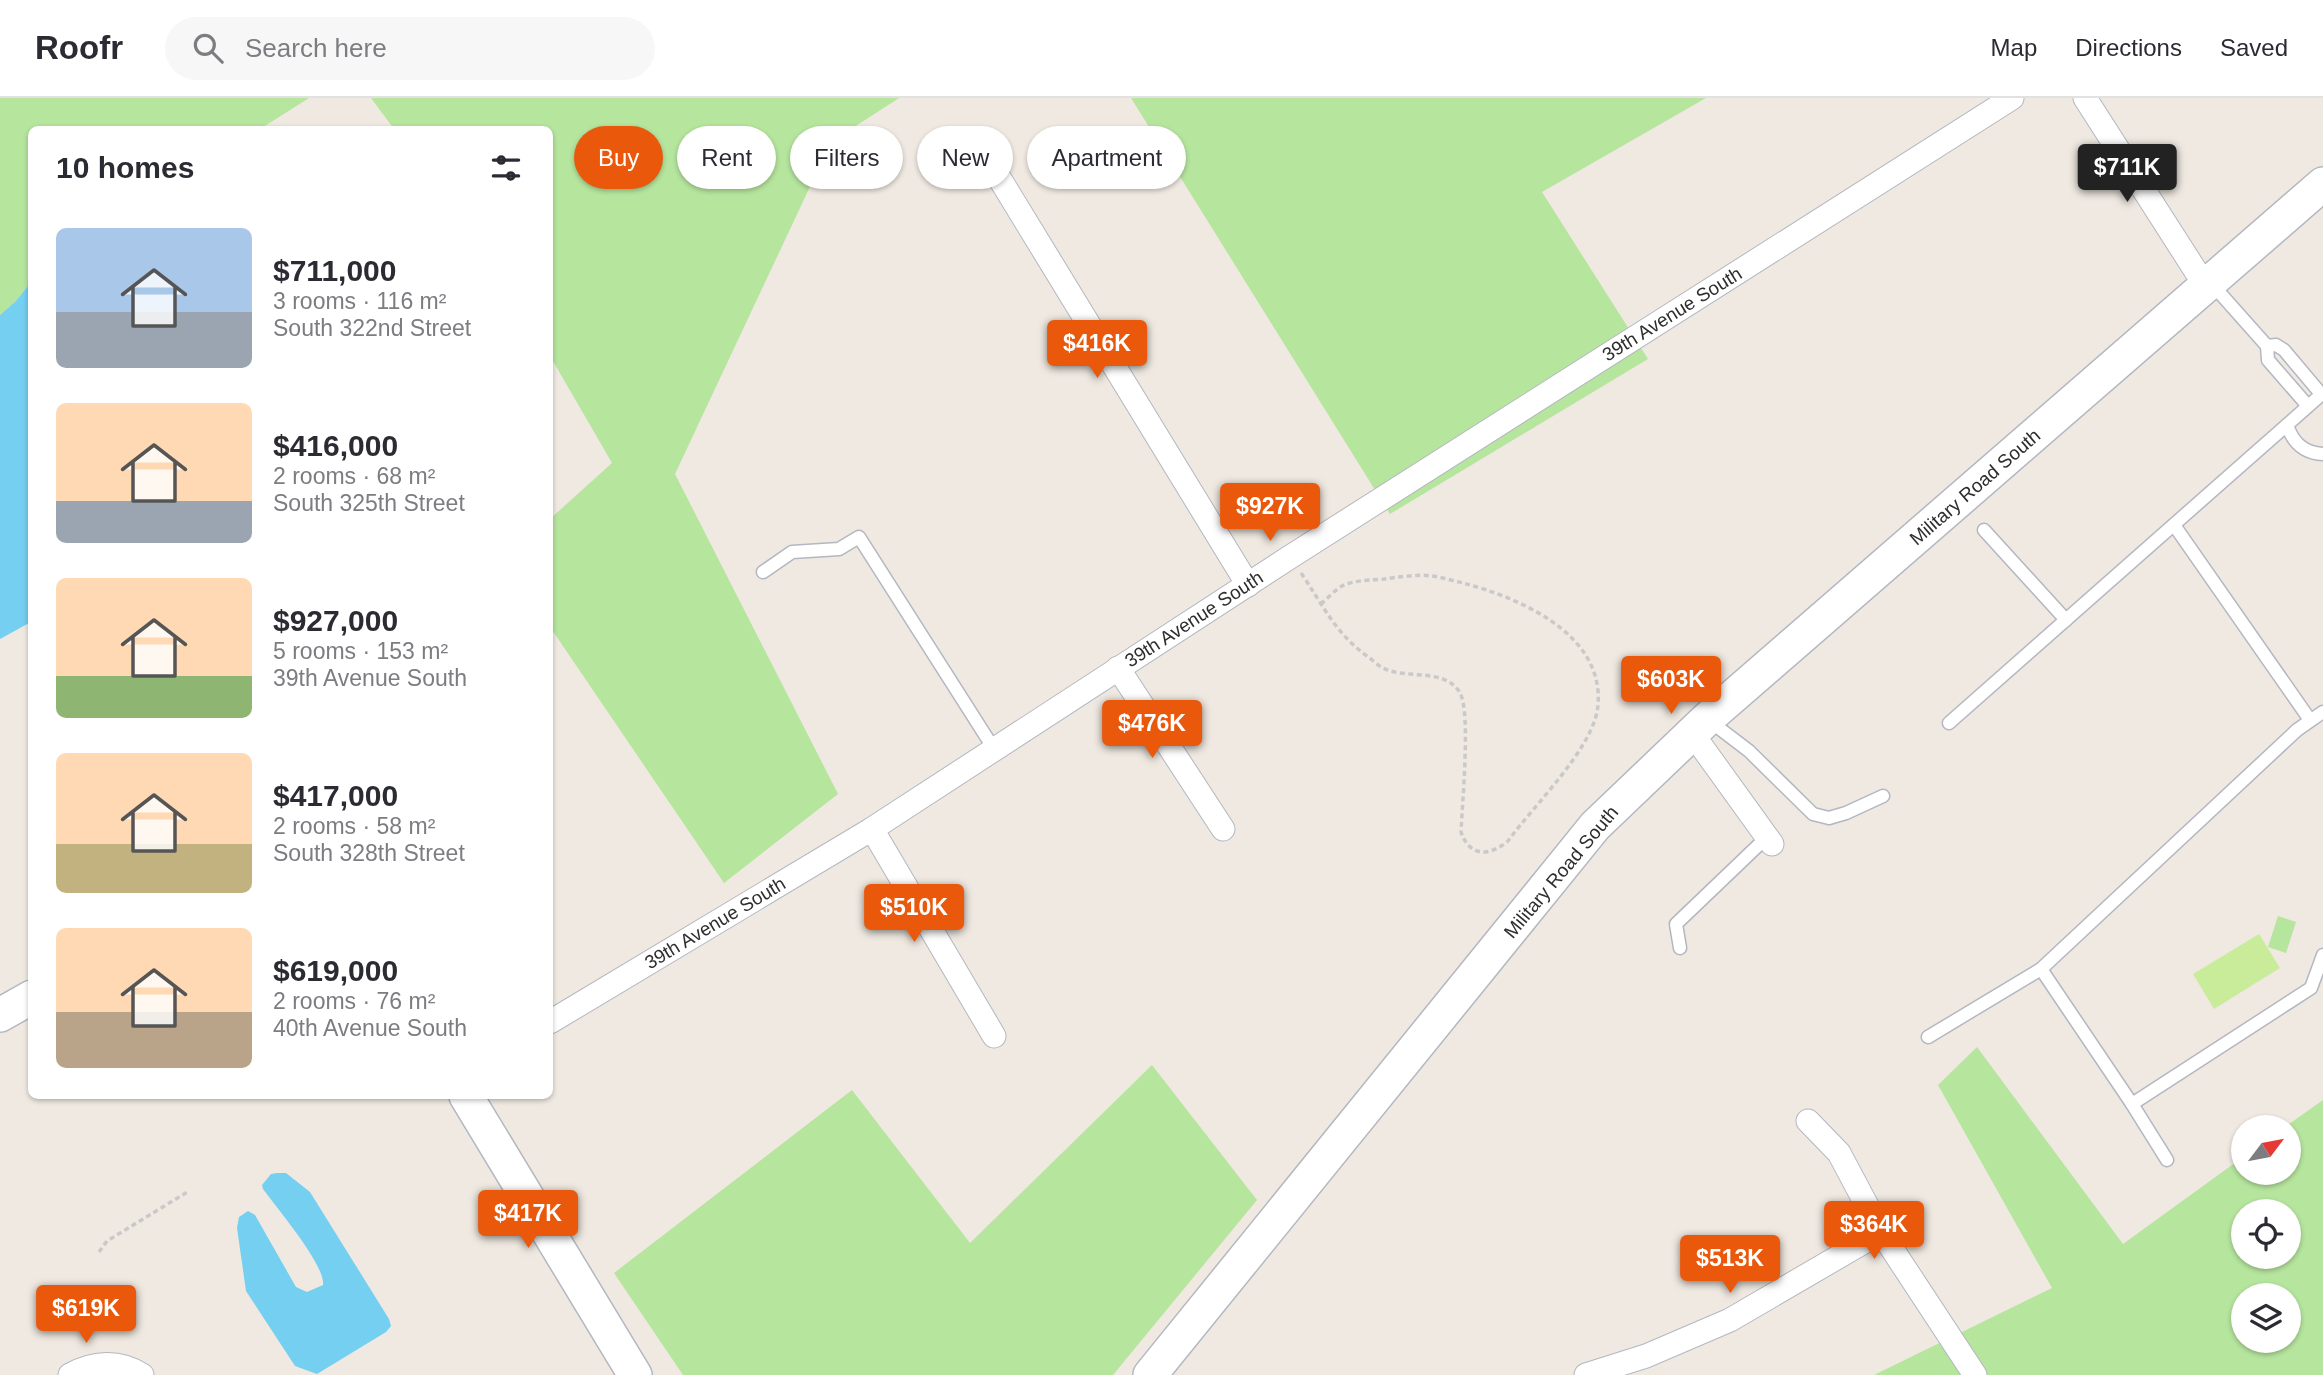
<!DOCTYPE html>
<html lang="en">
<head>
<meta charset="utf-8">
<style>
  body { margin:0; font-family:Helvetica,sans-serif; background:#f7f7f7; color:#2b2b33; height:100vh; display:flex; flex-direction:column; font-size:26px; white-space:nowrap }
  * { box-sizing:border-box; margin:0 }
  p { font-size:23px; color:#7c7c81 }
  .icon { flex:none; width:38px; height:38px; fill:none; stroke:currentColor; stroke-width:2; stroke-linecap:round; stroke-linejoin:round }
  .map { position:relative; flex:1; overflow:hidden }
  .panel { position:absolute; left:28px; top:28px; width:525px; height:973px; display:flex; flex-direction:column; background:#fff; border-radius:10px; box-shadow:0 2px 5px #0004 }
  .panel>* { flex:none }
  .banner { position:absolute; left:574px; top:28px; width:665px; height:63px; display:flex; gap:14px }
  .needle { width:46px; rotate:58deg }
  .fabs { position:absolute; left:2231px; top:1017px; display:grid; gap:14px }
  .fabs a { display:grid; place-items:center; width:70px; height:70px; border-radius:50%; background:#fff; box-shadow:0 2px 5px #0004; font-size:35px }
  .price { position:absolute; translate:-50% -60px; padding:0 16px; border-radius:7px; background:#ea580c; color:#fff; font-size:23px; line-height:46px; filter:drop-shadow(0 2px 4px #0008) }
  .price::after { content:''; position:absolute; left:50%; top:42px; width:21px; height:16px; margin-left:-10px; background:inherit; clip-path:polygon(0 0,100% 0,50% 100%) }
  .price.on { background:#222; color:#fff }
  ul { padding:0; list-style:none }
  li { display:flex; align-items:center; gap:21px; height:175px; padding:0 28px }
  li span { display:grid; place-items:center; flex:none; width:196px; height:140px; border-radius:10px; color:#555 }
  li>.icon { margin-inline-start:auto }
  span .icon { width:84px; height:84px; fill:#fffc; stroke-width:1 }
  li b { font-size:30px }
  h2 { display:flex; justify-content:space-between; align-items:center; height:84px; padding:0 28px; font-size:30px }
  .chip { padding:0 24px; border-radius:32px; background:#fff; box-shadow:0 2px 5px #0004; font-size:24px; line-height:63px }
  .chip.on { background:#ea580c; color:#fff }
  header { display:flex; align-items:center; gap:42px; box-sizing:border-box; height:98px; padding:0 35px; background:#fff; border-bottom:2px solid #e1e1e2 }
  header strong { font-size:33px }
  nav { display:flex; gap:38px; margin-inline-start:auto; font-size:24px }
  .search { width:490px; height:63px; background:#f7f7f7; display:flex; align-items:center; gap:18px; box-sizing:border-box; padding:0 24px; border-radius:38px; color:#7c7c81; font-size:26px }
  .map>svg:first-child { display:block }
</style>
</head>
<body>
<header>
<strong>Roofr</strong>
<div class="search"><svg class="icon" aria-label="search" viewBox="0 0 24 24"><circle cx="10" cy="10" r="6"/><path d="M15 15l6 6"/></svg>Search here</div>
<nav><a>Map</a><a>Directions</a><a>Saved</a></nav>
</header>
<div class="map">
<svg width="2323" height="1277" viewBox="0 0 2323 1277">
  <rect width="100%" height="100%" fill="#efe9e1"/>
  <!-- green -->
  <g fill="#b6e59e" fill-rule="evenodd">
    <polygon points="0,0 309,0 260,31 32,32 31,184 16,203 0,217"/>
    <polygon points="371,0 899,0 831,44 675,376 838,696 724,785 550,529 550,421 612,365 550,258 550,32 394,31"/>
    <polygon points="1131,0 1706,0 1542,94 1648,261 1390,416"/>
    <polygon points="2278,818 2296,824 2286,855 2268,849"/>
    <path d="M1977,949l146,197 120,-87 1,15h45v-45h-4l38,-27v275h-449l178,-87 -114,-203zM2244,1113h45v45h-45zM2244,1197h45v45h-45z"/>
    <polygon points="1152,967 1257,1102 1113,1277 683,1277 614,1175 852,992 970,1145"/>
  </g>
  <!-- pitch -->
  <polygon fill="#c9ec9a" points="2259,836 2280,870 2214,911 2193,876"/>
  <!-- water -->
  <g fill="#75cff0">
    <polygon points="31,184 31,524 0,541 0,217 16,203"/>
    <path d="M277,1075h9l24,19 79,127 2,7 -5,6 -69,42 -22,-8 -49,-75 -9,-63 2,-11 9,-6 7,4 41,72 11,5 16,-7c3,-19 -47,-78 -60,-96l-1,-4 9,-11z"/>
  </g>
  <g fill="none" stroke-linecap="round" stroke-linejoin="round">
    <defs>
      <g id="lane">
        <polyline points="2211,185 2267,248 2268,262 2308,308"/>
        <polyline points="2267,248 2276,247 2284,252 2321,296"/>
        <path d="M2287,327c6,18 17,28 36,29"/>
        <polyline points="2174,427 2310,622"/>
        <polyline points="1984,432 2066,522"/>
        <polyline points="763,474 792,454 839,451 859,439 994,651"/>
        <polyline points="1707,621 1749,653 1813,716 1829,720 1846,715 1883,698"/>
        <polyline points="1949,625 2323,295"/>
        <polyline points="1680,850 1676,826 1767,739"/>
        <polyline points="2041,871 2132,1006 2167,1062"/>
        <polyline points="1928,939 2041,871 2297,632 2323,614"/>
        <polyline points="2132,1006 2311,890 2323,857"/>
      </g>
      <g id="street">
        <polyline points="2085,0 2206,189"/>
        <polyline points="984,55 1248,487"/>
        <polyline points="1118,570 1223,731"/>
        <polyline points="1692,635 1772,746"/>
        <polyline points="872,731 994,938"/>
        <polyline points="550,924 872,731 1290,459 2012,0"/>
        <polyline points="1808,1023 1839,1055 1881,1134 1975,1277"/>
        <path d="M70,1277c23,-13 49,-15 72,0"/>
        <polyline points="1586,1277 1646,1258 1730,1222 1881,1134"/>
      </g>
      <g id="secondary">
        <polyline points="0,917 32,899"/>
        <polyline points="466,998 635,1277"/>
        <polyline points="1150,1277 1595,728 1707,621 2323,86"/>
      </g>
    </defs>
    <!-- lane casing -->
    <use href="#lane" stroke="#b4b7c1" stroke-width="15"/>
    <!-- street casing -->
    <use href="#street" stroke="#b4b7c1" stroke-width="25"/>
    <!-- secondary casing -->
    <use href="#secondary" stroke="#b4b7c1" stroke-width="36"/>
    <!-- path -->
    <g stroke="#c9c9c9" stroke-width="3.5" stroke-dasharray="5 3.5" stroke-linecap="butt">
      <path d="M1301,475c22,32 34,60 66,83 6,4 12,11 18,13 22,10 61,-1 75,24 11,18 2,113 1,139 9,26 29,24 47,9 25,-35 87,-94 90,-136 6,-71 -78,-107 -135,-122 -10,-2 -21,-6 -31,-7 -15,-2 -32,1 -48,3 -12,1 -30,1 -42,7 -7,4 -14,12 -20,17"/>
      <polyline points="99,1154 107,1143 189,1093"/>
    </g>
    <!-- lane -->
    <use href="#lane" stroke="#fff" stroke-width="12"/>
    <!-- street -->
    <use href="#street" stroke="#fff" stroke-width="23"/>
    <!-- secondary -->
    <use href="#secondary" stroke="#fff" stroke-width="33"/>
  </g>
  <g text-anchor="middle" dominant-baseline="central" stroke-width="5" stroke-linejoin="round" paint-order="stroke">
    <!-- street labels -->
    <g font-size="19" fill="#2e2e2e" stroke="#fff">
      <text transform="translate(1672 216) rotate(-32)">39th Avenue South</text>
      <text transform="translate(1975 389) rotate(-41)">Military Road South</text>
      <text transform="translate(1194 521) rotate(-33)">39th Avenue South</text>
      <text transform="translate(1561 774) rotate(-50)">Military Road South</text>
      <text transform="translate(715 825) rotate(-31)">39th Avenue South</text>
    </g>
  </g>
</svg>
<div class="fabs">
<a><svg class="needle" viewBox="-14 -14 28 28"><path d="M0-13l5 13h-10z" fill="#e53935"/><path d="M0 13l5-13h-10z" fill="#7c7c81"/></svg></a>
<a><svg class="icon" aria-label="locate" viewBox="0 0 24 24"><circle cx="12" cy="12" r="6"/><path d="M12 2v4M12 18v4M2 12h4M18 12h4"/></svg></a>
<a><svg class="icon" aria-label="layers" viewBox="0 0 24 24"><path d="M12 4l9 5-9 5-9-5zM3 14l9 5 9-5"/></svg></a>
</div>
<b class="price on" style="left:2127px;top:106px">$711K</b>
<b class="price" style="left:1097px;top:282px">$416K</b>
<b class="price" style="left:1270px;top:445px">$927K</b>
<b class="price" style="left:1671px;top:618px">$603K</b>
<b class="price" style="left:1152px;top:662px">$476K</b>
<b class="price" style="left:914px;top:846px">$510K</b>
<b class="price" style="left:528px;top:1152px">$417K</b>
<b class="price" style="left:1874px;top:1163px">$364K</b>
<b class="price" style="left:1730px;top:1197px">$513K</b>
<b class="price" style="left:86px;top:1247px">$619K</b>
<div class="banner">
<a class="chip on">Buy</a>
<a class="chip">Rent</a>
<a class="chip">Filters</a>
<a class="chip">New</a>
<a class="chip">Apartment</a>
</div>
<section class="panel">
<h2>10 homes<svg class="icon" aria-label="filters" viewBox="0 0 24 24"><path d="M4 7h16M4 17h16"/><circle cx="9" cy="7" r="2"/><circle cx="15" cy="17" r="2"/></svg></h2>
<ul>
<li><span style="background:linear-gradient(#a9c7e8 60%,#9aa5b1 0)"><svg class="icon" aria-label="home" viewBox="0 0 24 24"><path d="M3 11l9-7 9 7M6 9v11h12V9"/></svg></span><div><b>$711,000</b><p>3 rooms · 116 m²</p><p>South 322nd Street</p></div></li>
<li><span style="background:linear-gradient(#ffd9b3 70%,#9aa5b1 0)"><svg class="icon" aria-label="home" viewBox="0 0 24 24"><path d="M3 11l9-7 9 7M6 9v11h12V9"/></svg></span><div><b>$416,000</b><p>2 rooms · 68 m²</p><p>South 325th Street</p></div></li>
<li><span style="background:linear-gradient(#ffd9b3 70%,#8fb573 0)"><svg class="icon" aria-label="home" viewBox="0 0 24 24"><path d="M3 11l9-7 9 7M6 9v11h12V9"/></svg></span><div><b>$927,000</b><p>5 rooms · 153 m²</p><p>39th Avenue South</p></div></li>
<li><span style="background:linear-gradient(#ffd9b3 65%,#c2b280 0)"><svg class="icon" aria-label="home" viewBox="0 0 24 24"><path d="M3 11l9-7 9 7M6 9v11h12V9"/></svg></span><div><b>$417,000</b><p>2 rooms · 58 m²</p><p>South 328th Street</p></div></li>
<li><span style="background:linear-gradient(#ffd9b3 60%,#b9a48a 0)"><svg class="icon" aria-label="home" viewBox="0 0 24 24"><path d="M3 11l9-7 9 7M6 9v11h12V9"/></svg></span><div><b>$619,000</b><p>2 rooms · 76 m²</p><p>40th Avenue South</p></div></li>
</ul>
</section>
</div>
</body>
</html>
